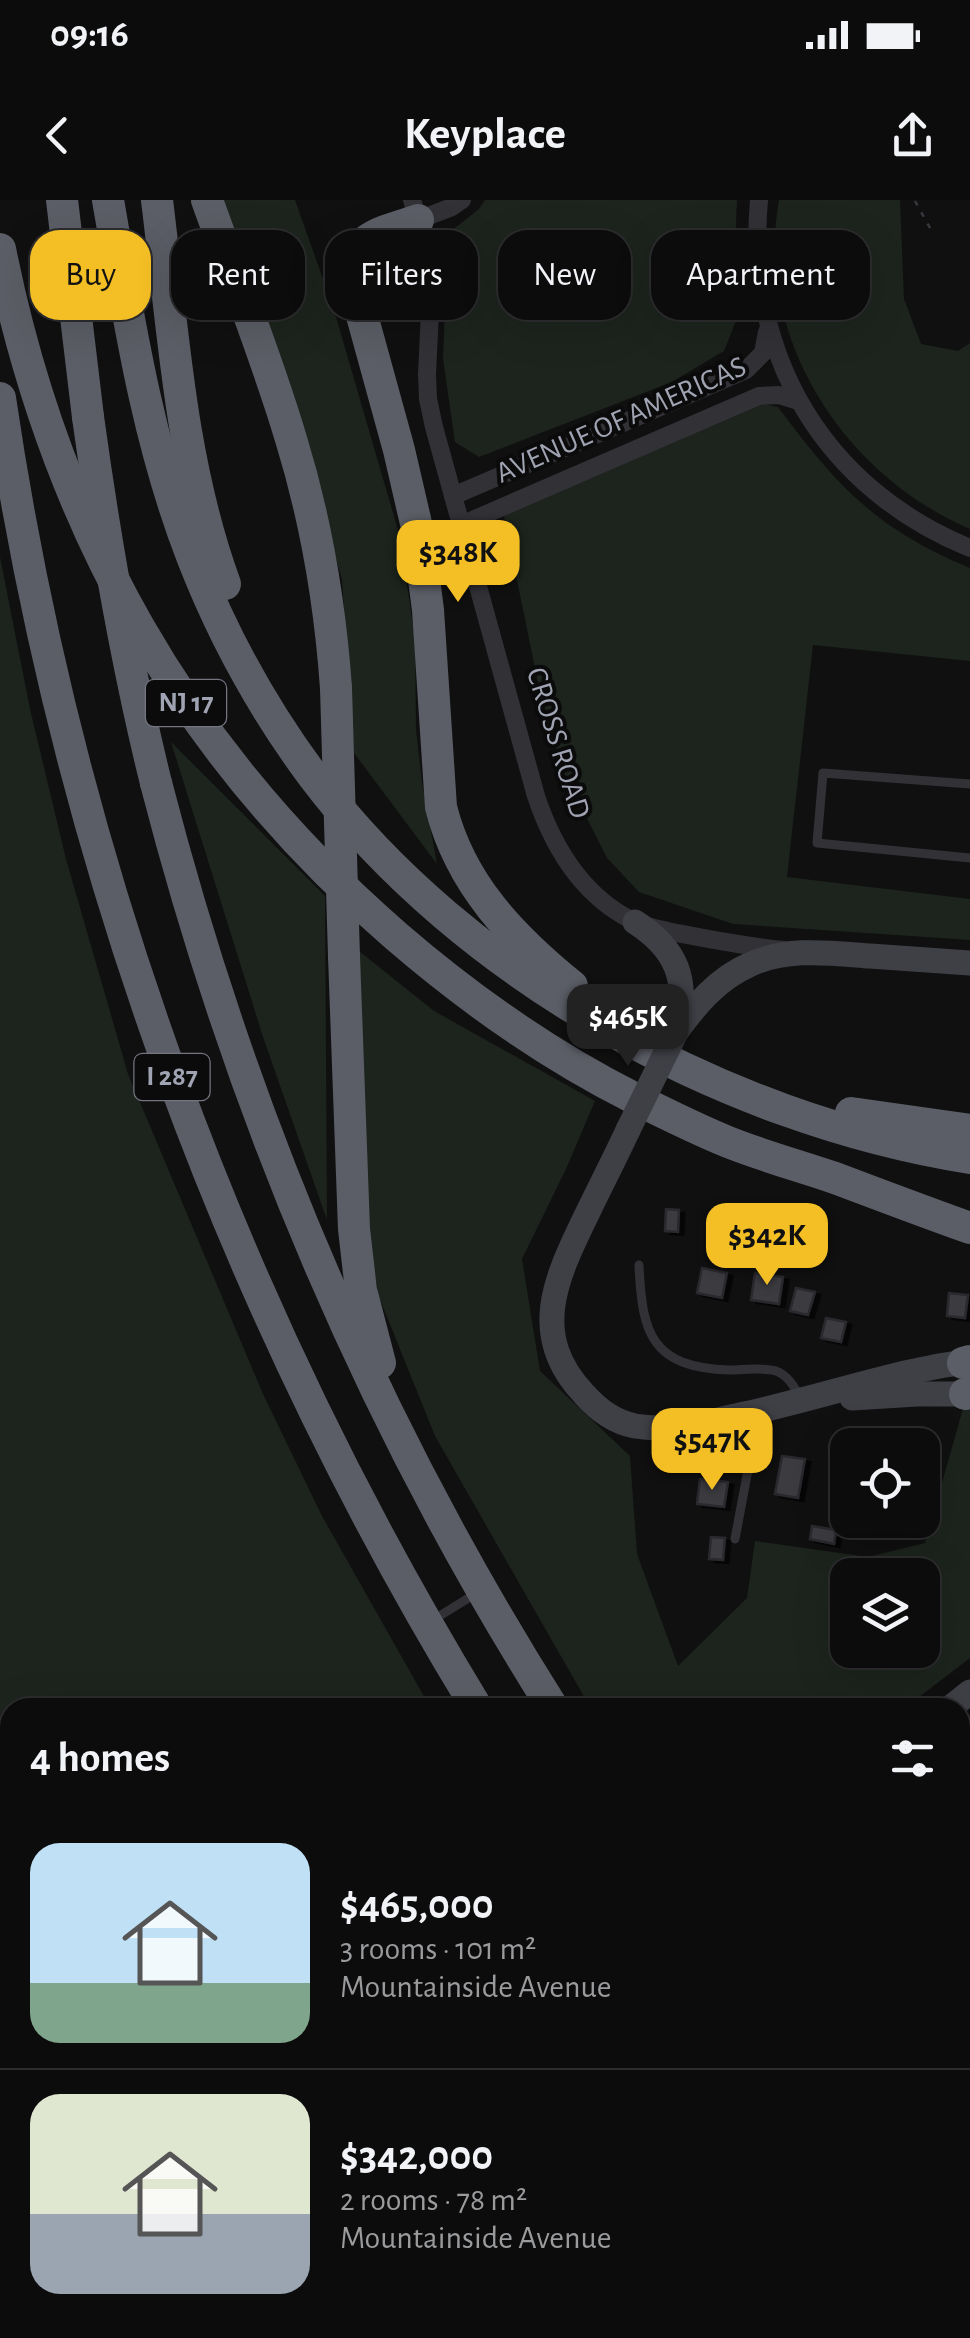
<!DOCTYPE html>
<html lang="en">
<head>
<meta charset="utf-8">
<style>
  body { margin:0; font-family:"Alegreya Sans",sans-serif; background:#1a1a1b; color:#f1f3f6; height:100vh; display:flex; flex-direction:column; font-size:38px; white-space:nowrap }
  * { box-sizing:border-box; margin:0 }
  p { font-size:32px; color:#9a9b9d }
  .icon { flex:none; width:55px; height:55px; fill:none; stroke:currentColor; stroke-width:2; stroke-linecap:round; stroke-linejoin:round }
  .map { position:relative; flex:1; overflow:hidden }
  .panel { position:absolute; left:0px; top:1498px; width:970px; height:642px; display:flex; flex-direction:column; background:#0c0c0d; border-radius:30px 30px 0 0; box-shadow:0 10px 40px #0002,0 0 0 2px #2c2c2e }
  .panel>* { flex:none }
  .top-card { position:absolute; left:30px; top:30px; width:910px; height:90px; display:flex; gap:20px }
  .tools { position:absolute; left:830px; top:1228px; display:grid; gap:20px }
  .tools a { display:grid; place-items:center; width:110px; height:110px; border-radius:20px; background:#0c0c0d; box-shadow:0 10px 40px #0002,0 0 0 2px #2c2c2e; font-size:50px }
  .price { position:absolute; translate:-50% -85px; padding:0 22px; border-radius:20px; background:#f4be25; color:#111; font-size:32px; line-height:65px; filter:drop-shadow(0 2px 5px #0008) }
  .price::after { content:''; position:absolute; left:50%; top:60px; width:30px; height:22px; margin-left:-15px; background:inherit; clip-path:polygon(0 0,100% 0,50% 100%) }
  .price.current { background:#222; color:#fff }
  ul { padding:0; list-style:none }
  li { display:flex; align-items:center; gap:30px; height:250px; padding:0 30px }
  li+li { border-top:2px solid #2c2c2e }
  li span { display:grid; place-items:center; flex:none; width:280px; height:200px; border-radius:30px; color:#555 }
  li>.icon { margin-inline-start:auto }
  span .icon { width:120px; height:120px; fill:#fffc; stroke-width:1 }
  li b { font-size:42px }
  h2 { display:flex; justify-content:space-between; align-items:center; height:120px; padding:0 30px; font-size:42px }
  .pill { padding:0 35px; border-radius:30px; background:#0c0c0d; box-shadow:0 10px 40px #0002,0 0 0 2px #2c2c2e; font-size:35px; line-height:90px }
  .pill.current { background:#f4be25; color:#111 }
  .status { display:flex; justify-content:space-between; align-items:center; height:70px; padding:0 50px; background:#0c0c0d; direction:ltr }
  .status svg { height:28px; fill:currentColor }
  header { display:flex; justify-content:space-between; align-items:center; height:130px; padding:0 30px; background:#0c0c0d; font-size:45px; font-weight:700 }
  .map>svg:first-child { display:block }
</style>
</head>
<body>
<div class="status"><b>09:16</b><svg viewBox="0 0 49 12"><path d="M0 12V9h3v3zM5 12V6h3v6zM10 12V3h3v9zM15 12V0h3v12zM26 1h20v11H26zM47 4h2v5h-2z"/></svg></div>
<header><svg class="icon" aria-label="back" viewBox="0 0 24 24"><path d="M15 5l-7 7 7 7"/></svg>Keyplace<svg class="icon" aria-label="share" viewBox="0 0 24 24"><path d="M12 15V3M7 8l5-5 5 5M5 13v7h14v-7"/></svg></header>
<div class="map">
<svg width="970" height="2138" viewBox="0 0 970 2138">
  <defs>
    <filter id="shadow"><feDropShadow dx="5.5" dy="3" stdDeviation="0" flood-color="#0009"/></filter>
  </defs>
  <rect width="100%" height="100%" fill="#101011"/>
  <!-- green -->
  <g fill="#1c241d" fill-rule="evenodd">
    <polygon points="221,0 295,0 334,110 400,337 415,439 416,529 422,583 437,664 354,553 342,379 262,117"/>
    <polygon points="485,0 737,0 734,70 739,113 724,151 672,182 479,257 455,242 443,159 447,57 451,31 479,9"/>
    <path d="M779,0h121l4,99 17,45 37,7 12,-8v186c-125,-53 -216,-191 -191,-329z"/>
    <path d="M763,204l15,3c59,79 98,122 192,161v93l-157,-16 -26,232 183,22v41l-237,-16 -94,-32 -32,-34 -45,-89 -24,-86 -34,-167z"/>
    <polygon points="0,357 30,509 66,659 128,874 263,1194 322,1316 430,1507 10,1508 10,2130 738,2130 736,2138 0,2138"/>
    <polygon points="171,542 325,696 327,1020 263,837"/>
    <path d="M359,751l75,60 161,90 -29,68 -44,90 18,112 90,85 7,98 41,112 69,-68 8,-57 113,16 57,-14 39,-138 6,1v252l-64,49h-316l-155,-271 -56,-139 -16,-89zM848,1375h74v75h-74z"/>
    <polygon points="970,1743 970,1974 960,1963 960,1749"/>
    <polygon points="815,2130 923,2130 930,2138 812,2138"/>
  </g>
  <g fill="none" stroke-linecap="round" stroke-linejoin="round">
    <!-- river -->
    <polyline stroke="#262d34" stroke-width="30" points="960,1893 970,1887"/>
  </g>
  <!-- building -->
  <g fill="#3b3b41" stroke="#2a292d" stroke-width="2.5" filter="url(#shadow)">
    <polygon points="666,1009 679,1010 678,1032 665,1031"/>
    <polygon points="702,1068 727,1073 722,1098 697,1093"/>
    <polygon points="755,1073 783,1077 779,1104 751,1100"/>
    <polygon points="796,1088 815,1092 808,1115 790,1111"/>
    <polygon points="949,1093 968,1095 965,1118 947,1116"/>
    <polygon points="826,1118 846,1122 841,1142 821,1138"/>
    <polygon points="905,1237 925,1239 923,1256 922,1245 904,1245"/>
    <polygon points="782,1256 805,1259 798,1298 775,1294"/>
    <polygon points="700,1279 728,1282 724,1307 697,1304"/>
    <polygon points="812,1326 836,1330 834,1344 810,1339"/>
    <polygon points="711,1337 725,1338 723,1360 709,1359"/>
  </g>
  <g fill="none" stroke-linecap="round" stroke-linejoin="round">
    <!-- path -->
    <polyline stroke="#37383d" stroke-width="2.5" stroke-dasharray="5 8" stroke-linecap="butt" points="915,1 930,28"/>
    <!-- lane -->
    <g stroke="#313136" stroke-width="9">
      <polyline points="970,584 823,573 817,643 970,658"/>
      <path d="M639,1065c3,70 13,102 90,105 14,0 34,-3 47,1 12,4 19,17 25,28"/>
      <polyline points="735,1339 751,1254 749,1216"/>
      <polyline points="433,1420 475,1394"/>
      <polyline points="960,1623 970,1614"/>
      <polyline points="960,1692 970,1695"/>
    </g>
    <!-- street -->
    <g stroke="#313136" stroke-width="18">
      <path d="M412,0l13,42 6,48 -4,84 1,25 6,28 102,369c17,51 47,100 97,125 13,6 30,9 44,12 36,7 71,14 107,17"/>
      <path d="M759,0c-14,156 66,289 211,348"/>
      <polyline points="418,20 452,7 462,0"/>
      <polyline points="453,296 746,170 763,153 767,132"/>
      <polyline points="461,325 759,196 779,195 798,201"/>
    </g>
    <!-- secondary -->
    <g stroke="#3f4046" stroke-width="25">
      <path d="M635,722c42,27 54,58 42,106"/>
      <path d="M676,832c20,-27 41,-53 73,-67 38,-18 80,-12 121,-9 33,2 67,5 100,7"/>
      <path d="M628,930c-13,28 -27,55 -40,82 -31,64 -61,122 -4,182 13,15 31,28 51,32 35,6 70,-3 105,-11 57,-12 113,-30 170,-43 20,-4 40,-10 60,-8"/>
      <polyline points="852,1198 917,1194 970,1194"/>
      <polyline points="950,1508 970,1492"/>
      <polyline points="548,2138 548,2130"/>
    </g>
    <!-- highway -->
    <g stroke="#5c5e67" stroke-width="32">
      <polyline points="62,0 88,217"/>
      <path d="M108,0c21,121 40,244 85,359 30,77 71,151 120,217 151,200 411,343 657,382"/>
      <path d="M157,0c16,129 23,261 68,384"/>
      <path d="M207,0c28,79 60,158 84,239 25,81 39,164 45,249"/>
      <path d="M418,20c-30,11 -64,14 -68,52l49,178 19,82 10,78 13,197c19,77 71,130 131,179"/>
      <path d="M0,49c55,275 183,503 396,687 72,62 151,118 236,161 32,16 64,32 96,45 35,14 72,24 107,36 45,17 90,34 135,50"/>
      <path d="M0,198c68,464 233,910 477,1310"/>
      <path d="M156,583c85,330 214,636 397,925"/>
      <polyline points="344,756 354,1029 361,1090 380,1163"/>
      <polyline points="851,913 970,930"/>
      <polyline points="963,1163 970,1161"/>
      <polyline points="965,1194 970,1193"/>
      <polyline points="960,2029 970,2040"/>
      <polyline points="960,2126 970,2138"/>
    </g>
    <!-- secondary-bridge -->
    <polyline stroke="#3f4046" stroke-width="25" points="628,930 676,832"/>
    <!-- highway-bridge -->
    <g stroke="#5c5e67" stroke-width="32">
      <path d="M88,217c17,123 38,245 68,366"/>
      <polyline points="336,488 344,756"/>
    </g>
  </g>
  <g text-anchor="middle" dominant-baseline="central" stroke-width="8" stroke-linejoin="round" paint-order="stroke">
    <!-- shield labels -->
    <g fill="#0b0b0c" stroke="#737680" stroke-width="2.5">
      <rect x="146" y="480" width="80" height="46" rx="8"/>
      <rect x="134.5" y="854" width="75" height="46" rx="8"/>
    </g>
    <g font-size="28" font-weight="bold" fill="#a0a4b2">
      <text x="186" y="503">NJ 17</text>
      <text x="172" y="877">I 287</text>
    </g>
    <!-- street labels -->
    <g font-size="30" fill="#a0a4b2" stroke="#0b0b0c">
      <text transform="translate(621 220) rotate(-24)">AVENUE OF AMERICAS</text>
      <text transform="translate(558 543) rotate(73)">CROSS ROAD</text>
    </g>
  </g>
</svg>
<div class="tools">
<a><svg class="icon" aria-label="locate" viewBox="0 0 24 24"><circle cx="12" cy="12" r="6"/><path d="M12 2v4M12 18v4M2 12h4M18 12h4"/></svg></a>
<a><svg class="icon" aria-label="layers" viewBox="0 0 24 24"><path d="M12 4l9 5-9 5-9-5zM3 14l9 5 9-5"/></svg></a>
</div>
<b class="price" style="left:458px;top:405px">$348K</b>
<b class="price current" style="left:628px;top:869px">$465K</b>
<b class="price" style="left:767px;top:1088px">$342K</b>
<b class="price" style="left:712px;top:1293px">$547K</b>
<div class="top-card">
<a class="pill current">Buy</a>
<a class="pill">Rent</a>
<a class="pill">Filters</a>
<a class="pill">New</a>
<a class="pill">Apartment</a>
</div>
<section class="panel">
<h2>4 homes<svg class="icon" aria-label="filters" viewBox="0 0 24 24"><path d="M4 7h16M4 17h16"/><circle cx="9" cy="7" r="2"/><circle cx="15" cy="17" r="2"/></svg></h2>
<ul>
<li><span style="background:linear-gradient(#bfe0f5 70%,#7fa58c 0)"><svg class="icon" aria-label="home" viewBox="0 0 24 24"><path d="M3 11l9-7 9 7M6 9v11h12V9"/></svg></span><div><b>$465,000</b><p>3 rooms · 101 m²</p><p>Mountainside Avenue</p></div></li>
<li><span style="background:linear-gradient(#dfe7d0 60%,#9aa5b1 0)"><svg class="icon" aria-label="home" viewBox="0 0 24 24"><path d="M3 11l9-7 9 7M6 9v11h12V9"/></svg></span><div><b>$342,000</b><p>2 rooms · 78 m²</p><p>Mountainside Avenue</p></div></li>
</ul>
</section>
</div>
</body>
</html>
